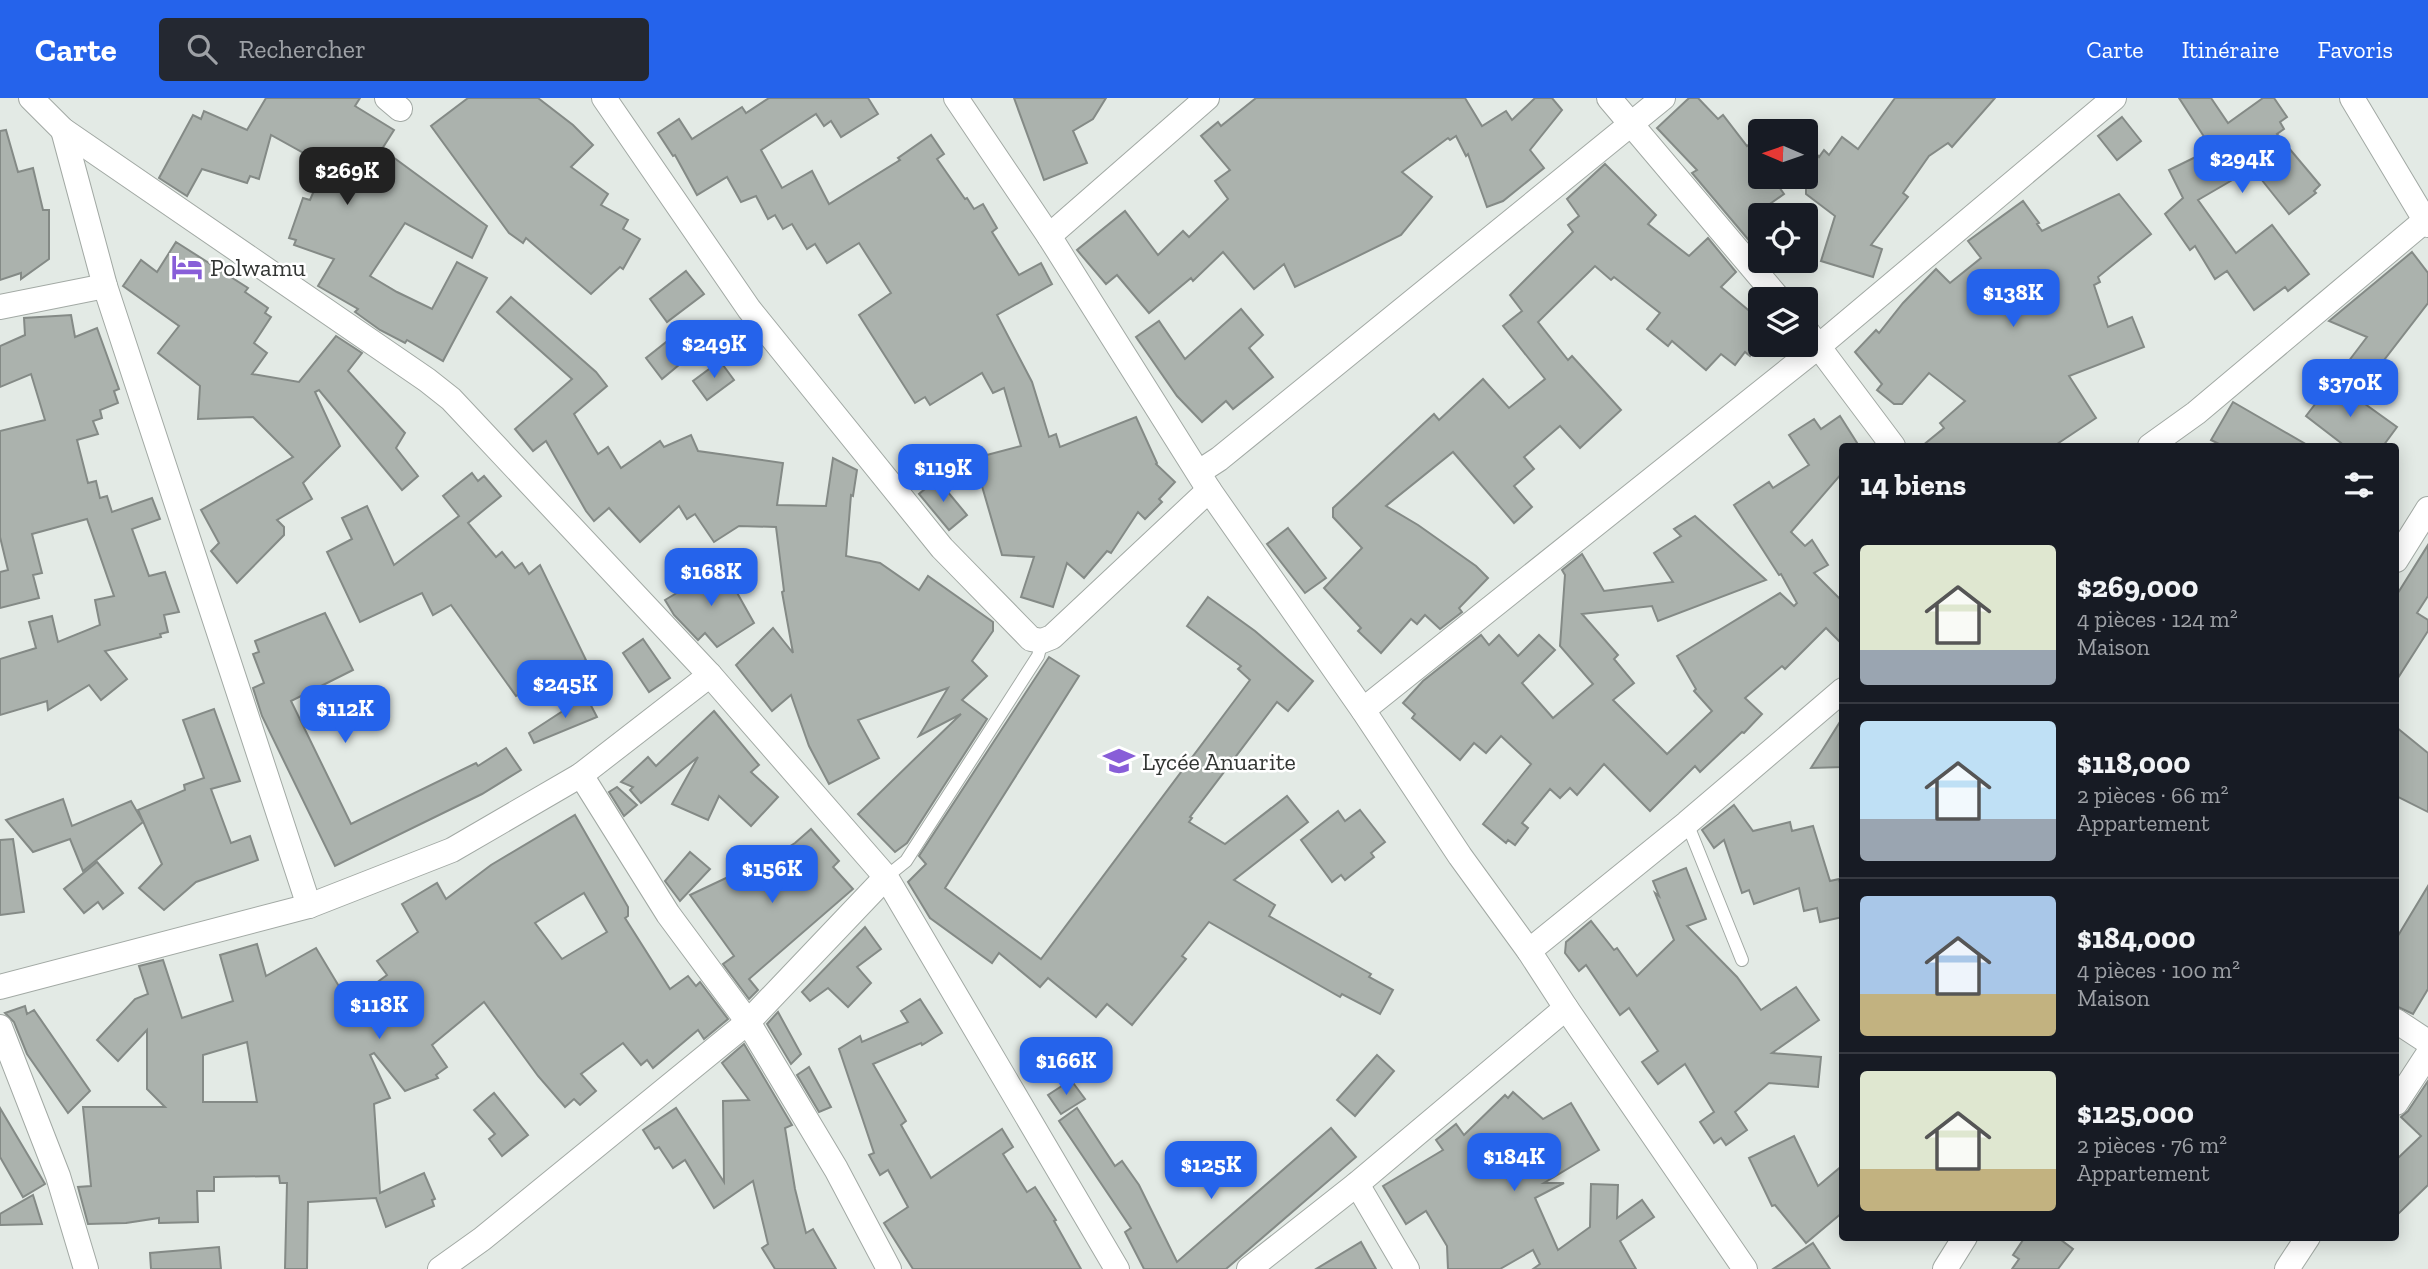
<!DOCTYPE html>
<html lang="fr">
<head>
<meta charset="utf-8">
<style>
  body { margin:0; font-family:"Zilla Slab",serif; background:#242831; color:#f1f3f6; height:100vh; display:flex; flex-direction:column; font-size:26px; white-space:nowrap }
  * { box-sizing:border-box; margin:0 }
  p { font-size:23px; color:#9ea1a6 }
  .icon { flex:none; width:38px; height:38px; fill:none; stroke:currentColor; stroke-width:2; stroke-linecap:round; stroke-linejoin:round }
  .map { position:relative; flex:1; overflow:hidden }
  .details { position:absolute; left:1839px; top:345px; width:560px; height:798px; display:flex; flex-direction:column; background:#171b24; border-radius:7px; box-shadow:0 4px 18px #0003 }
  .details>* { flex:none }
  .needle { width:46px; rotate:272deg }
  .controls { position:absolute; left:1748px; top:21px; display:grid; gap:14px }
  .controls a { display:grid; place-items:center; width:70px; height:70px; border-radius:7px; background:#171b24; box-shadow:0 4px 18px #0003; font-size:35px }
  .price { position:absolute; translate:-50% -60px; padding:0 16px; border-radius:14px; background:#2563eb; color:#fff; font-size:23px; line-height:46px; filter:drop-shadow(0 2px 4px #0008) }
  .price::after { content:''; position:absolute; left:50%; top:42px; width:21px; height:16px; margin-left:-10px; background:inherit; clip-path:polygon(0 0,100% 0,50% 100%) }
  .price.active { background:#222; color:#fff }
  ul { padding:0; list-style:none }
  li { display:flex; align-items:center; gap:21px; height:175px; padding:0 21px }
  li+li { border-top:2px solid #363941 }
  li span { display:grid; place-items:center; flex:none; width:196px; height:140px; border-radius:7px; color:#555 }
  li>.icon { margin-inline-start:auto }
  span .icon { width:84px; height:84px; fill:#fffc; stroke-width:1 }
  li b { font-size:30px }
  h2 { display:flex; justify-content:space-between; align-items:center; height:84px; padding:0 21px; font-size:30px }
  header { display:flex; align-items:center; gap:42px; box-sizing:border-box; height:98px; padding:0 35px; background:#2563eb; color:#fff }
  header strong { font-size:33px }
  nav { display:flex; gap:38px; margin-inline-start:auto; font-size:24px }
  .search { width:490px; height:63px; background:#242831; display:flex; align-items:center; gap:18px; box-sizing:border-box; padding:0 24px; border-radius:7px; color:#9ea1a6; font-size:26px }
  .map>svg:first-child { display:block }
</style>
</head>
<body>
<header>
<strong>Carte</strong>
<div class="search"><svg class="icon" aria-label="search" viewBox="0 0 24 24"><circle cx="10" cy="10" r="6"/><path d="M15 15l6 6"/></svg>Rechercher</div>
<nav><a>Carte</a><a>Itinéraire</a><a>Favoris</a></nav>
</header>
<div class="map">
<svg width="2428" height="1171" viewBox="0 0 2428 1171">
  <rect width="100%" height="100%" fill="#e3eae5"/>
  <!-- building -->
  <g fill="#abb2ad" stroke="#848a86" stroke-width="2" fill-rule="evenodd">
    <polygon points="266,0 360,0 355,8 394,32 382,51 487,128 472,160 405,125 370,178 397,194 432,211 457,164 487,180 443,263 407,242 405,245 380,232 355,214 358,211 318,188 334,161 294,147 296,142 289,140 303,100 310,102 325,67 271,37 259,81 250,78 247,85 202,71 187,98 159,80 193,17 201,21 204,13 247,32"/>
    <polygon points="468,0 538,0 573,27 593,47 571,69 608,96 601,107 628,122 623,131 640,141 623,171 620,169 591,196 526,140 523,145 509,135 431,28"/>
    <polygon points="769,0 868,0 878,16 841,39 831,23 824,28 816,16 761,52 782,90 812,73 829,106 900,62 898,60 931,37 944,56 937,61 965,101 967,100 974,111 983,106 997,130 992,134 1019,177 1041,165 1052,186 997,217 1032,284 1049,339 1056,336 1060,349 1136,319 1157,365 1156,366 1175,384 1159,401 1162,404 1145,421 1138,414 1111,455 1107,453 1084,480 1067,465 1053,509 1021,499 1034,459 1002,457 977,371 986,369 983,358 1021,348 1004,290 993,295 982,275 930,307 925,299 915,305 859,217 891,195 859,145 827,165 815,146 807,151 792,126 783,131 775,117 768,121 756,98 741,104 727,79 697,97 675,57 673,58 658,35 679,21 692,41 742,9 746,15"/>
    <polygon points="1014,0 1106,0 1093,21 1073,33 1087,65 1044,82"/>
    <polygon points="1256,0 1465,0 1482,28 1506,13 1512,22 1535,0 1552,0 1562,12 1530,52 1544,70 1503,103 1487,109 1468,56 1466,58 1456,38 1450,42 1448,40 1402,74 1432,99 1401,137 1295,189 1284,166 1254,191 1223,154 1193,183 1191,180 1149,215 1117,177 1106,186 1077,152 1125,113 1158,157 1183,133 1189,139 1228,101 1215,83 1230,72 1201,38 1218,24 1221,28"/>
    <polygon points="1689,0 1698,0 1718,21 1723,17 1747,48 1760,38 1760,79 1772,79 1784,96 1760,113 1760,150 1758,153 1692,75 1697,72 1657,30"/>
    <polygon points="1895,0 1995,0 1952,49 1948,45 1929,58 1903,95 1908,99 1871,147 1882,151 1873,179 1821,163 1835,118 1806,96 1806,43 1819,59 1824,52 1829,57 1842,39 1858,51"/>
    <polygon points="2179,0 2211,0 2228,25 2263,0 2274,0 2287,19 2280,24 2284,31 2277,36 2320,87 2314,93 2316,95 2289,116 2257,76 2246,84 2241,77 2198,102 2236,155 2272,127 2309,176 2288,193 2285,189 2254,212 2227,173 2215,181 2195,148 2190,152 2165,116 2183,100 2169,72 2212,51"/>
    <polygon points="2122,19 2141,43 2117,62 2098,38"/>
    <polygon points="6,32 18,74 33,70 43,112 49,112 49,161 21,181 21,175 0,182 0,33"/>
    <polygon points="1605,66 1656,117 1648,126 1689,158 1708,140 1736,174 1721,189 1760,222 1760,244 1750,258 1745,254 1735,267 1721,256 1706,272 1672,243 1668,248 1647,231 1660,215 1614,179 1611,182 1595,168 1538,224 1568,262 1572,258 1621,312 1580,350 1560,328 1524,359 1534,371 1514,388 1532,409 1514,425 1453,354 1386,408 1418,427 1476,468 1488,480 1459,510 1462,514 1440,531 1425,517 1417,526 1411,521 1381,555 1358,533 1361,530 1324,490 1362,450 1333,419 1333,410 1434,316 1439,322 1483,281 1509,310 1545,281 1503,228 1522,213 1510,197 1573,134 1568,127 1579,118 1567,101"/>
    <polygon points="2119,96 2151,136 2098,179 2100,184 2094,187 2108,229 2132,219 2144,249 2069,278 2096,320 2054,348 1922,348 1944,330 1940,325 1965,303 1929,275 1902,306 1894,306 1877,292 1882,286 1855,254 1876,232 1879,235 1903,205 1936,171 1950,185 1981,160 1968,143 2023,103 2039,125 2037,126 2042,133"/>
    <polygon points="176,144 248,190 245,194 268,210 265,215 271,219 254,245 267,255 252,276 299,284 336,238 362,255 348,273 405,335 396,350 418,378 402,392 319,292 315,294 340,348 303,385 312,401 277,422 284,429 284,437 237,485 211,453 219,445 201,412 293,359 253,319 198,321 200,288 158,255 179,228 123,188 141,162 157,174"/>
    <polygon points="2412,154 2428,175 2428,205 2374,275 2348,264 2367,239 2329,223"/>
    <polygon points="686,173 704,196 667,224 650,201"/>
    <polygon points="511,199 596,274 607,288 574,316 598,356 608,349 621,370 660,343 664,349 691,337 698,353 783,365 777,407 826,408 833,360 857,372 853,398 851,397 846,458 880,465 919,492 928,478 993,524 993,533 972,563 987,578 962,602 987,621 907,745 895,754 858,716 961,616 919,638 948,590 858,622 879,660 829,686 809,648 791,597 772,613 736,567 773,530 793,555 782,494 784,493 776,429 739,428 714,444 695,416 687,421 679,408 640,444 609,410 594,423 586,413 546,343 533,353 515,331 572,281 497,214"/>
    <polygon points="1241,211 1263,237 1249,250 1273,279 1233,311 1226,303 1202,324 1177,298 1136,239 1159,223 1185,261"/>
    <polygon points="71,217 75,239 97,230 119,291 114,293 118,305 100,312 102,320 93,323 98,336 77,342 88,385 96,383 100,400 107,398 112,414 152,400 160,421 132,431 149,478 165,474 179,514 164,517 168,534 160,536 161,539 105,553 127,581 101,602 89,587 48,612 47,603 0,617 0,561 36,550 29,524 52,518 58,544 100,527 95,502 114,498 87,421 32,436 42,475 33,477 39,500 0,510 0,474 8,472 0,439 0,333 45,322 31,276 0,289 0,248 25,237 24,220"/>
    <polygon points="670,241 686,261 662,281 646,260"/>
    <polygon points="720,263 734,282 707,302 693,283"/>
    <polygon points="2333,283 2397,329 2383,348 2345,348 2306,318"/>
    <polygon points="2233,304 2309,348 2223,348 2211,342"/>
    <polygon points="1840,318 1859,348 1843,348 1843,374 1791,434 1805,448 1812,442 1828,467 1814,475 1843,504 1843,547 1826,530 1785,571 1782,568 1745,600 1762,616 1744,635 1742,634 1700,674 1695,668 1650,713 1604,666 1577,697 1570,690 1560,700 1550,691 1522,725 1528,730 1515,747 1508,742 1506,745 1483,726 1531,666 1501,638 1486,655 1474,645 1460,662 1412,620 1415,616 1403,605 1423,583 1481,537 1489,547 1499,537 1518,558 1539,537 1555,552 1522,585 1553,620 1593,586 1560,548 1565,477 1562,472 1582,456 1604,493 1673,484 1654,455 1681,438 1674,431 1695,418 1766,482 1658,523 1652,508 1582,516 1618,557 1614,561 1634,585 1613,602 1667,656 1712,613 1694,593 1696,591 1677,558 1780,495 1794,508 1797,505 1781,476 1779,477 1734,407 1769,384 1773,390 1809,367 1789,337 1814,321 1821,331"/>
    <polygon points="472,375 478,383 484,378 501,398 468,425 496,459 502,454 515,470 522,465 529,476 540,467 586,562 516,598 451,507 433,517 422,495 360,524 327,454 352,441 342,420 367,408 394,467 459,418 443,398"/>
    <polygon points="937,381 967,417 949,432 919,396"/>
    <polygon points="1288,430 1326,480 1305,495 1267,446"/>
    <polygon points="2428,447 2428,498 2417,515 2428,522 2428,533 2396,583 2396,498"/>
    <polygon points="722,468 754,525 717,549 705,535 698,542 674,517 665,502"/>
    <polygon points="1208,499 1255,533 1313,583 1288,613 1277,604 1190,719 1192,720 1189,724 1225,746 1287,698 1308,724 1234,782 1275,807 1269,818 1371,876 1369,879 1393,892 1380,916 1342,896 1340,899 1209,824 1182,858 1186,861 1132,927 1107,906 1096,919 1048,880 1040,889 999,855 992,865 930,820 908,784 926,766 919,758 1049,559 1079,578 945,790 1041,861 1250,582 1238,571 1241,568 1187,528"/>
    <polygon points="325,515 353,572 291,603 351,726 476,665 478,668 506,650 521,672 482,696 335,768 262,618 253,590 264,585 253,556 259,554 255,543"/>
    <polygon points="643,541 670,580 649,594 623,555"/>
    <polygon points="586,598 597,619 534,645 529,635"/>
    <polygon points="214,611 240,683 211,691 231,745 250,738 258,762 196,784 164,812 139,790 162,766 138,712 185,692 184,687 204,680 183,622"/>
    <polygon points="714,613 759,667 751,674 778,699 751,728 719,698 708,722 672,706 698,659 641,705 630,692 633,689 621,684 648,659 656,668"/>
    <polygon points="1843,619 1843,669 1811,670"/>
    <polygon points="2396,629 2428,655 2428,714 2396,698"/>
    <polygon points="617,689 637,707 624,718 609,694"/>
    <polygon points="63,701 72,728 131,703 143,724 83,773 70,741 33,754 6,722"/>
    <polygon points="1734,707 1753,733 1790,724 1792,733 1813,728 1830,783 1839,781 1843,797 1843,819 1820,824 1817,810 1804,813 1799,790 1754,806 1749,792 1742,795 1724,742 1714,750 1702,732"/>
    <polygon points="1360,712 1385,744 1371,755 1374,759 1345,782 1341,777 1332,784 1301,742 1338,713 1345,723"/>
    <path d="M575,717l53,92v9l-3,2 45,71 18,-13 8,10 4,-4 28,37 -24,20 -6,-9 -45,38 -6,-8 -6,5 -18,-22 -42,31 15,17 -16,14 -6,-6 -9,8 -27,-31 -54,-74 -52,43 15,22 -11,8 2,3 -33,13 -31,-38 -4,2 20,43 -16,6 6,89 44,-20 11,26 -3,1 2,6 -48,21 -10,-29 -68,4 -1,67h-22l2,-86h-7l-1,-7 -65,1v14h-17l1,31 -39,1v-5l-33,5 -38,1 -10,-37 13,-1 -8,-79h82l-18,-18v-59l-29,31 -21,-21 38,-41 13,-5 -9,-28 24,-6 19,58 51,-17 -13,-46 37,-11 9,32 50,-28 33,55 38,-28 -10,-14 41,-29 -16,-28 35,-21 9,16 45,-34zM584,795l23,39 -45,27 -27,-36zM247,944l10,60h-54v-47z"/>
    <polygon points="811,731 839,763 833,769 853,791 749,881 758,892 749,901 723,866 734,858 690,797 779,755 795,745"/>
    <polygon points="13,741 24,814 0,817 0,742"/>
    <polygon points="690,754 710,771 680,803 665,783"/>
    <polygon points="97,764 123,795 103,811 98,804 84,815 64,791"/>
    <polygon points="1686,770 1706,821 1687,828 1737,879 1761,912 1796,889 1819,922 1772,955 1821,959 1818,989 1769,985 1735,1014 1747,1032 1726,1047 1721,1040 1714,1045 1700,1024 1714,1014 1685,966 1658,986 1642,964 1658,953 1629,910 1620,917 1586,867 1579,873 1565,855 1566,844 1591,823 1614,852 1617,850 1637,878 1674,842 1655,795 1659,798 1653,783"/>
    <polygon points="2428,788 2428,891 2413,916 2396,908 2396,841"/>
    <polygon points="865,829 881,851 857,869 871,885 848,909 828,890 810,903 802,894"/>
    <polygon points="920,901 942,935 922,947 921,945 873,966 906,1023 901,1027 931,1080 1002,1031 1013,1049 1003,1056 1027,1094 1035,1089 1056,1122 1054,1123 1081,1171 913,1171 884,1125 908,1109 888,1072 880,1077 869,1057 874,1055 839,951 860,938 862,944 908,924 901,913"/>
    <polygon points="25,908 27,916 34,912 90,993 68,1015 27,956 14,924 5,915"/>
    <polygon points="778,914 801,956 791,966 767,926"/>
    <polygon points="744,946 792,1027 785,1030 795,1091 806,1135 813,1131 836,1171 775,1171 762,1150 768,1146 753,1083 714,1110 685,1062 673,1070 659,1049 655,1051 643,1032 676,1010 724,1084 723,1003 749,1002 722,965"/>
    <polygon points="1377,957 1394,973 1355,1018 1337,1002"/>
    <polygon points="809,969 831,1009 819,1014 797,977"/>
    <polygon points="1071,982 1085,1001 1061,1016 1048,997"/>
    <polygon points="2428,983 2428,1087 2396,1118 2396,1062 2421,1038 2401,1019 2408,1013"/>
    <polygon points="1513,994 1543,1021 1571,1005 1599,1052 1544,1085 1564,1085 1535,1100 1558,1152 1590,1129 1591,1086 1618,1087 1617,1120 1642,1102 1654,1119 1620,1143 1636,1171 1533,1171 1540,1166 1533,1152 1500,1171 1448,1171 1447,1148 1426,1113 1406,1126 1383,1088 1443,1052 1436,1042 1456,1026 1464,1037 1505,997 1508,1000"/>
    <polygon points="494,995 528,1037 502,1058 489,1041 495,1036 474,1012"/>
    <polygon points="0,1010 45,1086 23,1099 0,1059"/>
    <polygon points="1077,1010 1115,1068 1122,1063 1139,1087 1177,1164 1331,1030 1356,1059 1226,1171 1144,1171 1125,1134 1131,1130 1059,1023"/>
    <polygon points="1794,1038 1818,1088 1843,1067 1843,1114 1806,1145 1775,1107 1772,1108 1749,1060"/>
    <polygon points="33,1097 42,1126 0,1127 0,1116"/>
    <polygon points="2025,1139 2057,1139 2073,1151 2058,1171 2012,1171 2019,1161 2013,1157"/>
    <polygon points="1361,1144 1376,1171 1316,1171"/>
    <polygon points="1813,1145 1830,1171 1773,1171"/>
    <polygon points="219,1149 221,1171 151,1171 150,1155"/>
  </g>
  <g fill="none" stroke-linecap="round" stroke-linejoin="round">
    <defs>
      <g id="lane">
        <polyline points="1687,725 1742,862"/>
        <polyline points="886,779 906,763 1038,558 1042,543"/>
      </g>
      <g id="street">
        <polyline points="31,0 63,32 427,282 451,301 710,577 886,779 1117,1171"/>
        <polyline points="387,0 400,11"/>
        <polyline points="604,0 749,211 942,450 1031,541 1042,543 1052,539 1209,392"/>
        <polyline points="956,0 1049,138 1209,392 1363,612 1460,758 1529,853 1566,910 1745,1171"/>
        <polyline points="1609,0 1779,201"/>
        <polyline points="2352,0 2428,127"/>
        <polyline points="63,32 105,188 309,808"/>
        <polyline points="1049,138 1207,0"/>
        <polyline points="0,209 105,188"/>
        <polyline points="1806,232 1893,348"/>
        <polyline points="2150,348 2196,315 2428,120"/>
        <polyline points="1199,374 1219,361 1663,0"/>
        <polyline points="2396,462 2428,411"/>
        <polyline points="1363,612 1819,248 2114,0"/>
        <polyline points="581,677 668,816 748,924 836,1071 889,1171"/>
        <polyline points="1529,853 1687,725 1843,592"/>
        <polyline points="0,889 309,808 452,752 581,677 710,577"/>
        <polyline points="2396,923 2428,944"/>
        <polyline points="0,929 58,1078 86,1171"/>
        <polyline points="2396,1005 2428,956"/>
        <polyline points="1357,1086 1407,1171"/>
        <polyline points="440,1171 482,1141 748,924 886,779"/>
        <polyline points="1249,1171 1357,1086 1566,910"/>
        <polyline points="1945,1171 1965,1139"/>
        <polyline points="2287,1171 2308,1139"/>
      </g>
    </defs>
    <!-- lane casing -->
    <use href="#lane" stroke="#a2a9a4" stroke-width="14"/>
    <!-- street casing -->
    <use href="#street" stroke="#a2a9a4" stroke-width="26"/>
    <!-- lane -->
    <use href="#lane" stroke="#fff" stroke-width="12"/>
    <!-- street -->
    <use href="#street" stroke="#fff" stroke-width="24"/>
  </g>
  <!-- icons -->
  <defs>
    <symbol id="hotel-bare" viewBox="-9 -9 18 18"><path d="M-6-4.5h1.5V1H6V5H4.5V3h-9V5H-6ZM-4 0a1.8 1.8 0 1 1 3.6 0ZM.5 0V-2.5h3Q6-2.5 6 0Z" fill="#885ed8" stroke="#fff" stroke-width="2.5" paint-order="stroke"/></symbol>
    <symbol id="school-bare" viewBox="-9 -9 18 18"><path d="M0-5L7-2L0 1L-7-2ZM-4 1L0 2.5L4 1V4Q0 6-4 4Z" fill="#885ed8" stroke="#fff" stroke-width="2.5" paint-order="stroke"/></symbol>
  </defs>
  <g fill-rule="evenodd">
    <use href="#hotel-bare" x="165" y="147" width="44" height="44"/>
    <use href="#school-bare" x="1097" y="641" width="44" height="44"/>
  </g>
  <g text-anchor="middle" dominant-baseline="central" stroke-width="5" stroke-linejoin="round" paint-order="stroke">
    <!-- poi labels -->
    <g font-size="24" fill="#323533" stroke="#fff" text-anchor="start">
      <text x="210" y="169">Polwamu</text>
      <text x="1142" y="663">Lycée Anuarite</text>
    </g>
  </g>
</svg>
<div class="controls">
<a><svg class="needle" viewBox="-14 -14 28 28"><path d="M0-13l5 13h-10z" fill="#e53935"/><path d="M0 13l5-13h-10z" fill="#9ea1a6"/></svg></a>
<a><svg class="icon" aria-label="locate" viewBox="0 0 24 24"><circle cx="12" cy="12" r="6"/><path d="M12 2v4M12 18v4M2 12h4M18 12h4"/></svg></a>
<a><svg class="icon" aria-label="layers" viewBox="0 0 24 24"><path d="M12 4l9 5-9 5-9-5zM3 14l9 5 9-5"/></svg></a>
</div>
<b class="price" style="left:2242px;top:97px">$294K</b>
<b class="price active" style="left:347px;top:109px">$269K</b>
<b class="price" style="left:2013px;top:231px">$138K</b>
<b class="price" style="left:714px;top:282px">$249K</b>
<b class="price" style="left:2350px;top:321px">$370K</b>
<b class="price" style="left:943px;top:406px">$119K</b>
<b class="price" style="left:711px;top:510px">$168K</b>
<b class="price" style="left:565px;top:622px">$245K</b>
<b class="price" style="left:345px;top:647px">$112K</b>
<b class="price" style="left:772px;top:807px">$156K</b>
<b class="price" style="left:379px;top:943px">$118K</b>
<b class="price" style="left:1066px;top:999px">$166K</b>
<b class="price" style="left:1514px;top:1095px">$184K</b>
<b class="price" style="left:1211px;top:1103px">$125K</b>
<section class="details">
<h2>14 biens<svg class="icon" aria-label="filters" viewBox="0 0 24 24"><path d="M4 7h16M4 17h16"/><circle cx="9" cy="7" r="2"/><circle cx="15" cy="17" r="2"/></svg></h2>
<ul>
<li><span style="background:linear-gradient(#dfe7d0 75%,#9aa5b1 0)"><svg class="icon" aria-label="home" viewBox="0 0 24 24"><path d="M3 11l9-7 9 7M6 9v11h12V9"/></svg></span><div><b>$269,000</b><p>4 pièces · 124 m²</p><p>Maison</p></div></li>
<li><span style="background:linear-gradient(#bfe0f5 70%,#9aa5b1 0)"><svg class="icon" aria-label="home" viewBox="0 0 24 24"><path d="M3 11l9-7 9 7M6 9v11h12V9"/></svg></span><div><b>$118,000</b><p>2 pièces · 66 m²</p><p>Appartement</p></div></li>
<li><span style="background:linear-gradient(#a9c7e8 70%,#c2b280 0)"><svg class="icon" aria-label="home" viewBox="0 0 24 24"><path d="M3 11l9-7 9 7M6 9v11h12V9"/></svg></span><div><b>$184,000</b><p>4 pièces · 100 m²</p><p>Maison</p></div></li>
<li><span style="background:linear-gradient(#dfe7d0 70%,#c2b280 0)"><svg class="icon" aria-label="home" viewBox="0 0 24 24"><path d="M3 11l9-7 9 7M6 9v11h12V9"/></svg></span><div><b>$125,000</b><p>2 pièces · 76 m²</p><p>Appartement</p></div></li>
</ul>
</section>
</div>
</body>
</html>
